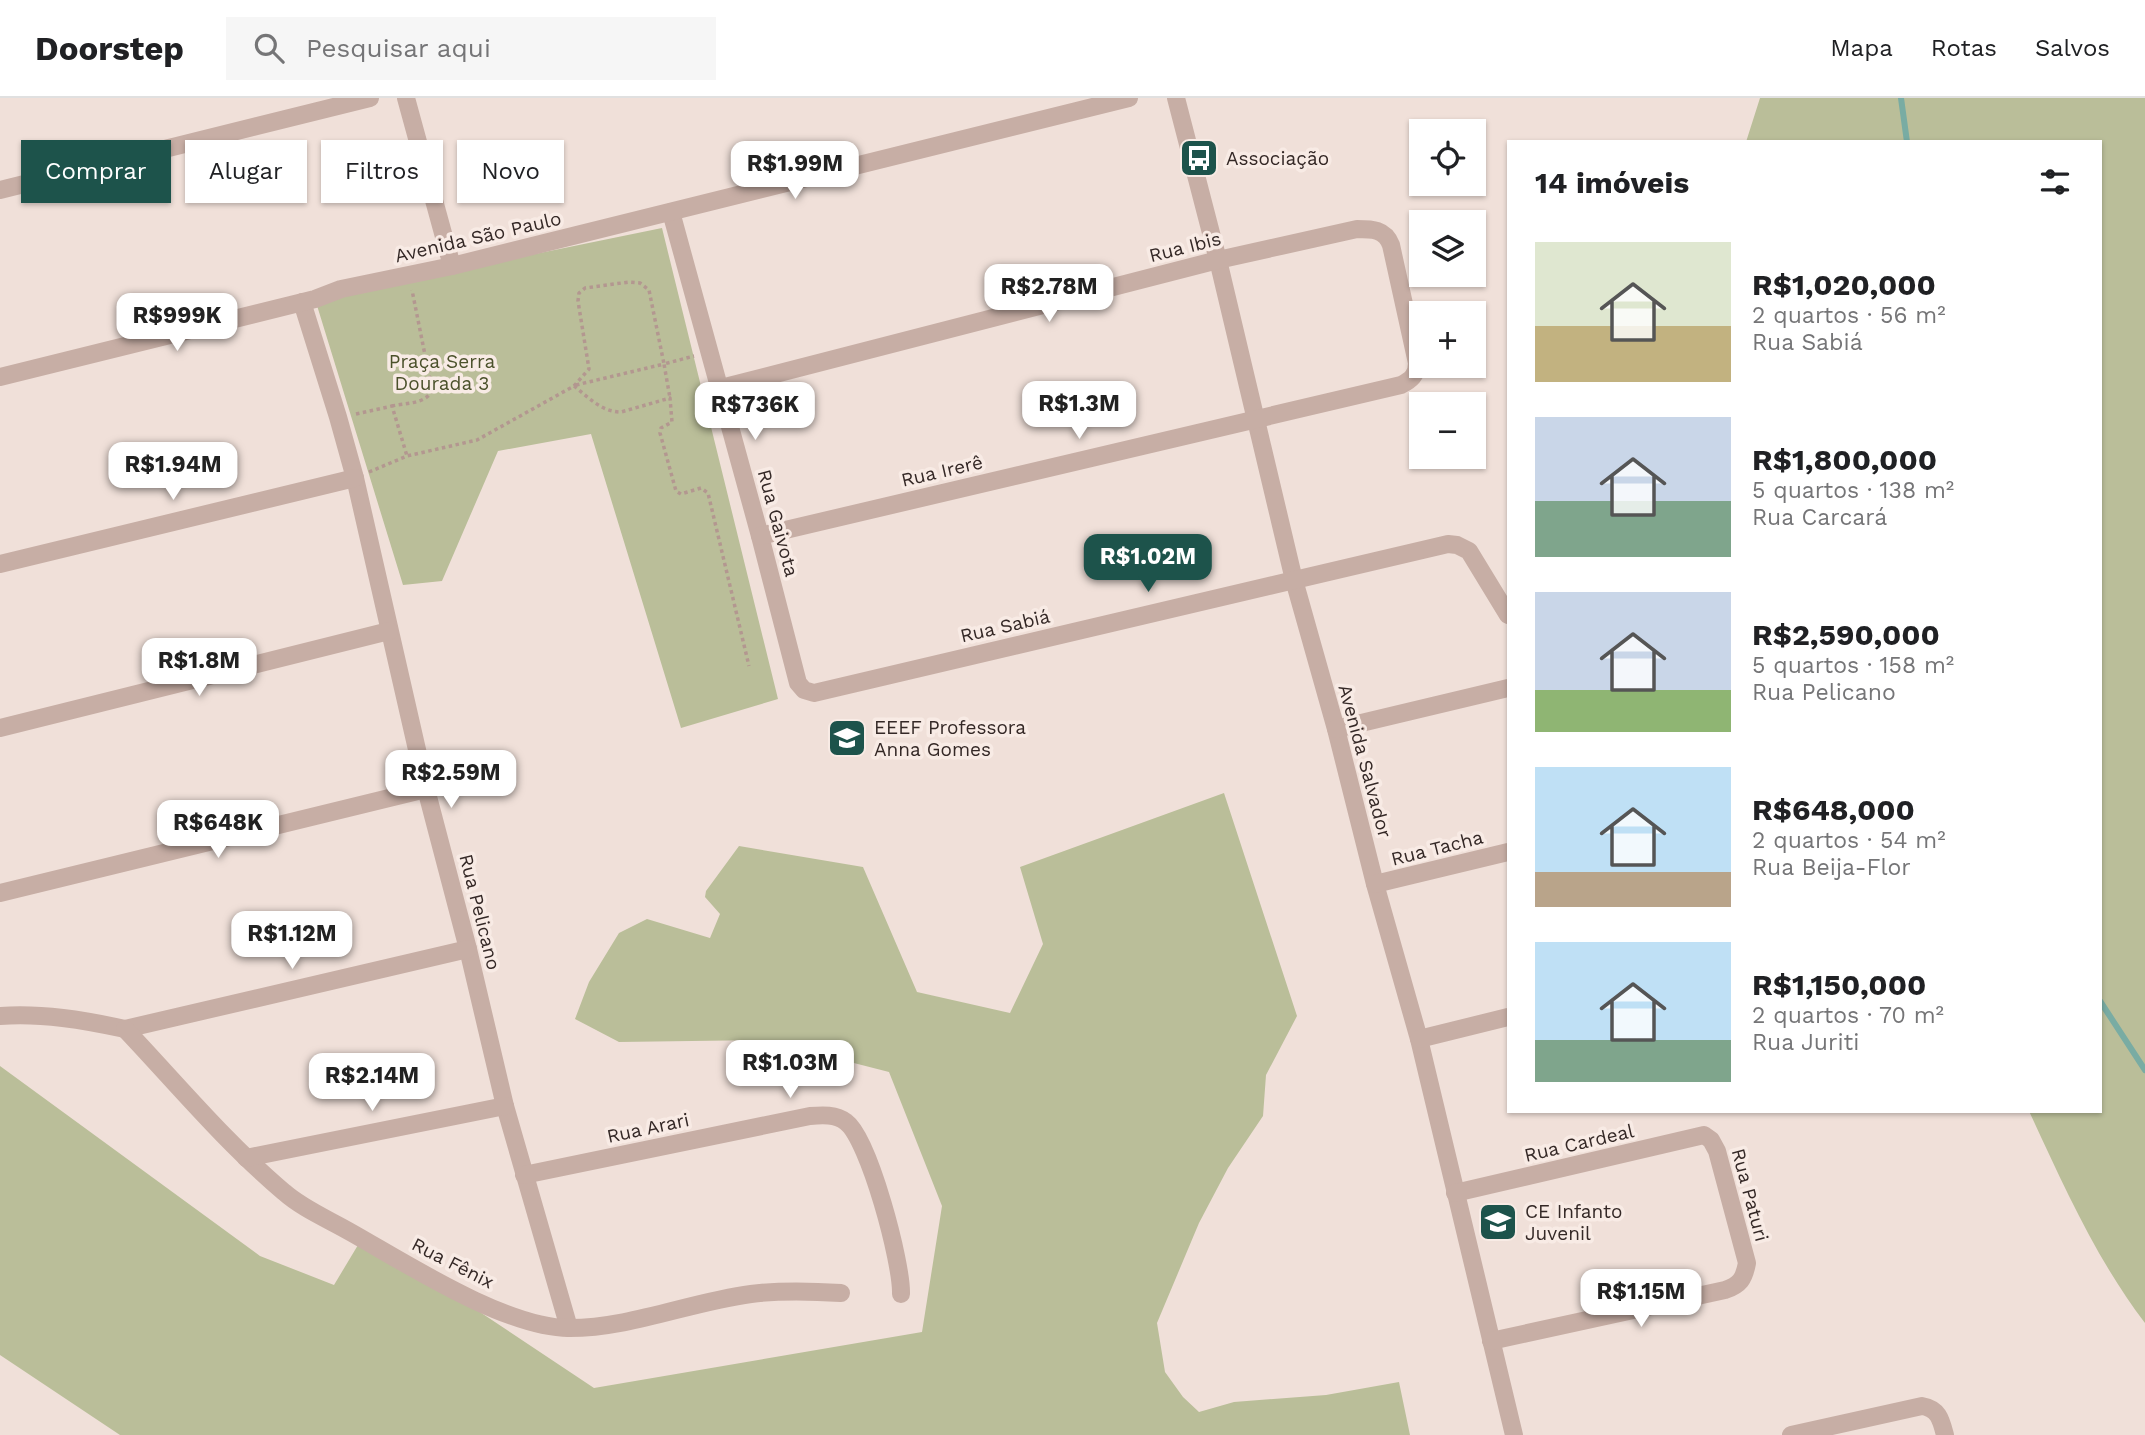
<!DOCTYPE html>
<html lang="pt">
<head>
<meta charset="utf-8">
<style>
  body { margin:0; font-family:"Work Sans",sans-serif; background:#f6f6f6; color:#202124; height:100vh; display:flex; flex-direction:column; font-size:26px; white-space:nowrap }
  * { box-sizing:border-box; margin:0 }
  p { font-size:23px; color:#757577 }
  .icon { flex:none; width:38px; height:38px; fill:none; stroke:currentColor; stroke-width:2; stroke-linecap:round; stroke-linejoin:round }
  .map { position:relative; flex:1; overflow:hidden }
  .sheet { position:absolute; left:1507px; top:42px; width:595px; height:973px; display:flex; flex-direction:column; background:#fff; border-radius:0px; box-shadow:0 2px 5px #0004 }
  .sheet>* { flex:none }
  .guide { position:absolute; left:21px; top:42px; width:665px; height:63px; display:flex; gap:14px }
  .buttons { position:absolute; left:1409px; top:21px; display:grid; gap:14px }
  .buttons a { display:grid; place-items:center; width:77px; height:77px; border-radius:0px; background:#fff; box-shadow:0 2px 5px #0004; font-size:35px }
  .price { position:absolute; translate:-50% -60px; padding:0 16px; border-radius:14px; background:#fff; color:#222; font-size:23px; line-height:46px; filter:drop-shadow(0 2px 4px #0008) }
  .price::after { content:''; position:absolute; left:50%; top:42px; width:21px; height:16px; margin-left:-10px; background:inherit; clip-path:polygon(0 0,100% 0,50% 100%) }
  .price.active { background:#1d534b; color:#fff }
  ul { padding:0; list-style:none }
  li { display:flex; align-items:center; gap:21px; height:175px; padding:0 28px }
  li span { display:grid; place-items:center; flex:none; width:196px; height:140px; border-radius:0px; color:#555 }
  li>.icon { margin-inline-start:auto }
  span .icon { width:84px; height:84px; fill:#fffc; stroke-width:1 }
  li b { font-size:30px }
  h2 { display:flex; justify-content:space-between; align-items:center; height:84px; padding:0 28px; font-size:30px }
  .tag { padding:0 24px; border-radius:0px; background:#fff; box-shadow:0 2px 5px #0004; font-size:24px; line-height:63px }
  .tag.active { background:#1d534b; color:#fff }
  header { display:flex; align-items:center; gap:42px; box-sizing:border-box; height:98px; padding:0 35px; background:#fff; border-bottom:2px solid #e0e0e0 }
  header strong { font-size:33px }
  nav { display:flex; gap:38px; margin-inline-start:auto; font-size:24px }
  .search { width:490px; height:63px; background:#f6f6f6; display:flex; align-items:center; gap:18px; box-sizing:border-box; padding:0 24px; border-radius:0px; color:#757577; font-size:26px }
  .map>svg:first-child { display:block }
</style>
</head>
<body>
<header>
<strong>Doorstep</strong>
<div class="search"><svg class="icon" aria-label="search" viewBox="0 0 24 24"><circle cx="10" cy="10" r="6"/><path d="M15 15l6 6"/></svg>Pesquisar aqui</div>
<nav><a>Mapa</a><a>Rotas</a><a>Salvos</a></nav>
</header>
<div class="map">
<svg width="2145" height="1337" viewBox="0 0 2145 1337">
  <rect width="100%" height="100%" fill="#f0e0d9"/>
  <!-- green -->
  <g fill="#babe99">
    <path d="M1760,0h385v1225c-49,-64 -82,-139 -116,-212h71v-969h-354z"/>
    <polygon points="662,130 778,601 681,630 591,336 498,353 442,483 403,487 315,201"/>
    <polygon points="1224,695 1297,918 1266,977 1263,1018 1228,1070 1199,1125 1157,1225 1165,1274 1183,1299 1199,1314 1234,1304 1326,1297 1399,1284 1410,1337 120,1337 0,1257 0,968 260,1158 334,1187 364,1137 594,1290 922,1234 942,1108 889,974 764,942 619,944 575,921 589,884 619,835 647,821 710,840 720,816 705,799 706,793 739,748 863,769 917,894 1010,915 1043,846 1020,769"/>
  </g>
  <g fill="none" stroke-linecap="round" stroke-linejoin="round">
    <!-- stream -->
    <g stroke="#79aca3" stroke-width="6">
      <polyline points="1901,0 1907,44"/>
      <polyline points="2100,903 2145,972"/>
    </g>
    <!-- path -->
    <g stroke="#b39790" stroke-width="3.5" stroke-dasharray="3.5 3.5" stroke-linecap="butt">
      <polyline points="576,287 664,266 670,300"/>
      <polyline points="574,288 589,271 578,203 579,195 585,190 629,184 640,185 649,192 664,266 694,258"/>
      <path d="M392,308c13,-3 35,-2 40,-16l-20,-100"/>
      <polyline points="356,316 392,308 407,358"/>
      <path d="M369,374l38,-16 70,-16 97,-54c15,12 28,26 47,26l49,-14 2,24 -11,6 -1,5 16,58 5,3 20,-6 7,5 41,173"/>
    </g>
    <!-- minor -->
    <g stroke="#c7aea5" stroke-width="18">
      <polyline points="406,0 452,168"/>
      <polyline points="1176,0 1218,162 1294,482 1336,631 1375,786 1419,941 1514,1337"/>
      <polyline points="0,92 370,0"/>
      <polyline points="671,114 760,438 798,585 804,592 814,595 1448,446 1457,447 1469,453 1508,517"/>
      <polyline points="302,204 338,319 355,380 426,691 468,851 505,1008 569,1230"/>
      <polyline points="0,279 315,201 341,191 452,168 1129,0"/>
      <path d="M721,290l497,-128 139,-31c15,0 28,0 34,16l26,118c0,12 -6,17 -16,22l-641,151"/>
      <polyline points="0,466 355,380"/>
      <polyline points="0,630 389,533"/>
      <polyline points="1336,631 1508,590"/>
      <polyline points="1375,786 1508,754"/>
      <polyline points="0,795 426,691"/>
      <path d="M0,918c42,-3 84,4 125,13l343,-80"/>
      <path d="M125,931c52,55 101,114 159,163 19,17 46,28 68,41 55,31 154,95 217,95 62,0 121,-26 182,-34 30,-4 60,-3 90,-1"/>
      <polyline points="1419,941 1508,919"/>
      <polyline points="246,1060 505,1008"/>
      <path d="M524,1077l286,-59c12,-1 26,-2 36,6 23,17 56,141 55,172"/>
      <path d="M1455,1095l249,-58 7,5 6,11 30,112c-3,16 -7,22 -22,27l-234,51"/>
      <path d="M1791,1337l131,-29c17,3 19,14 23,29"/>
    </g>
  </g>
  <!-- icons -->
  <defs>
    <symbol id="bus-square" viewBox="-11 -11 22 22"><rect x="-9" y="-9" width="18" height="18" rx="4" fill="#1d534b" stroke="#f8ebe5"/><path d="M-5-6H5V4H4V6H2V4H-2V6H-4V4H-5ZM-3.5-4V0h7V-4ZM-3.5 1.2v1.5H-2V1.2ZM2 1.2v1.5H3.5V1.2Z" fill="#fff"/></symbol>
    <symbol id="school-square" viewBox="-11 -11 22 22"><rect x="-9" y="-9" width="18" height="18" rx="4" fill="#1d534b" stroke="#f8ebe5"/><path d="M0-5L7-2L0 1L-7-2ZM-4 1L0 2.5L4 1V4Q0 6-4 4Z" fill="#fff"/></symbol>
  </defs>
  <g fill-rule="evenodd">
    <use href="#bus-square" x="1177" y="38" width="44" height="44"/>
    <use href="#school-square" x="825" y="618" width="44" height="44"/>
    <use href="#school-square" x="1476" y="1102" width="44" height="44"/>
  </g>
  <g text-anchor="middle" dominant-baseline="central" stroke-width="7" stroke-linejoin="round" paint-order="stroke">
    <!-- poi labels -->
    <g font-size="19" fill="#342826" stroke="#f8ebe5" text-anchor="start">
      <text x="1226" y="60">Associação</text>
      <text x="874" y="629">EEEF Professora<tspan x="874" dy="22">Anna Gomes</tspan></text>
      <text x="1525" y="1113">CE Infanto<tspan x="1525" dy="22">Juvenil</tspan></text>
    </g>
    <!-- street labels -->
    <g font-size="19" fill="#342826" stroke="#f8ebe5">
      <text transform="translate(478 139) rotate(-13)">Avenida São Paulo</text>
      <text transform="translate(1185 149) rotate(-14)">Rua Ibis</text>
      <text transform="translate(942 373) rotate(-13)">Rua Irerê</text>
      <text transform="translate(778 425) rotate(75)">Rua Gaivota</text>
      <text transform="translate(1005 528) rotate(-13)">Rua Sabiá</text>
      <text transform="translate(1365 663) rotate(75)">Avenida Salvador</text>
      <text transform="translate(1437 750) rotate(-14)">Rua Tacha</text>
      <text transform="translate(480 814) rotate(76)">Rua Pelicano</text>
      <text transform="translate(648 1030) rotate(-12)">Rua Arari</text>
      <text transform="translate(1579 1045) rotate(-13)">Rua Cardeal</text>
      <text transform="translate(1750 1097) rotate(75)">Rua Paturi</text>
      <text transform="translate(453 1165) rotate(27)">Rua Fênix</text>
    </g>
    <!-- park labels -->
    <g font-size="19" fill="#4b512b" stroke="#f8ebe5">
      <text x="442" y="263">Praça Serra<tspan x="442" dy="22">Dourada 3</tspan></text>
    </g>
  </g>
</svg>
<div class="buttons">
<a><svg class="icon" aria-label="locate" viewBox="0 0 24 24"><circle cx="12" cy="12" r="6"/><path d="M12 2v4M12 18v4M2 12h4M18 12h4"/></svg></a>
<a><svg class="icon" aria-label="layers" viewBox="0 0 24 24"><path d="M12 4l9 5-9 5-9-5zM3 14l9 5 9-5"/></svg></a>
<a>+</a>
<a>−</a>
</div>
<b class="price" style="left:795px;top:103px">R$1.99M</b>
<b class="price" style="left:1049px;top:226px">R$2.78M</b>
<b class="price" style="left:177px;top:255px">R$999K</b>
<b class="price" style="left:1079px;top:343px">R$1.3M</b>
<b class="price" style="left:755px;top:344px">R$736K</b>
<b class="price" style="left:173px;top:404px">R$1.94M</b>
<b class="price active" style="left:1148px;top:496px">R$1.02M</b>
<b class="price" style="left:199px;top:600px">R$1.8M</b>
<b class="price" style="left:451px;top:712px">R$2.59M</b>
<b class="price" style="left:218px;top:762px">R$648K</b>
<b class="price" style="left:292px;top:873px">R$1.12M</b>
<b class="price" style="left:790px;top:1002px">R$1.03M</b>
<b class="price" style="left:372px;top:1015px">R$2.14M</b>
<b class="price" style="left:1641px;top:1231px">R$1.15M</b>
<div class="guide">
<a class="tag active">Comprar</a>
<a class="tag">Alugar</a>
<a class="tag">Filtros</a>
<a class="tag">Novo</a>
</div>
<section class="sheet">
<h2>14 imóveis<svg class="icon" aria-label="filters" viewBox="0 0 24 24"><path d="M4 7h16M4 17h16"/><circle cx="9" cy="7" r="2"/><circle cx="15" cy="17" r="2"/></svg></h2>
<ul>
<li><span style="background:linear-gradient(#dfe7d0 60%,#c2b280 0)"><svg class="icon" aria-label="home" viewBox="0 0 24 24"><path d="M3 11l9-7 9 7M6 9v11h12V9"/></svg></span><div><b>R$1,020,000</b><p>2 quartos · 56 m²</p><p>Rua Sabiá</p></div></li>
<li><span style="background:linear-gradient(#c9d6e8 60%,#7fa58c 0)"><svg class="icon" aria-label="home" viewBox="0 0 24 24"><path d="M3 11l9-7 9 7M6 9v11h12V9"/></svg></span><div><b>R$1,800,000</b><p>5 quartos · 138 m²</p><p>Rua Carcará</p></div></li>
<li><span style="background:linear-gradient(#c9d6e8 70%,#8fb573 0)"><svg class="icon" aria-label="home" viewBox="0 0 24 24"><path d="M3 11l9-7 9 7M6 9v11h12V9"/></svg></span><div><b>R$2,590,000</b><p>5 quartos · 158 m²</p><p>Rua Pelicano</p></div></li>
<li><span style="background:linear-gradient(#bfe0f5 75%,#b9a48a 0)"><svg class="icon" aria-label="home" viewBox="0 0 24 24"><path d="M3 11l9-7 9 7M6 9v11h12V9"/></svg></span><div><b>R$648,000</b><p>2 quartos · 54 m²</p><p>Rua Beija-Flor</p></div></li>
<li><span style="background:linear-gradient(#bfe0f5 70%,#7fa58c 0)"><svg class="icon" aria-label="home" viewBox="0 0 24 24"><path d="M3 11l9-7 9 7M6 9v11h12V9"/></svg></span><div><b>R$1,150,000</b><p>2 quartos · 70 m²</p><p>Rua Juriti</p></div></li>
</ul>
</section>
</div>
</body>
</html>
